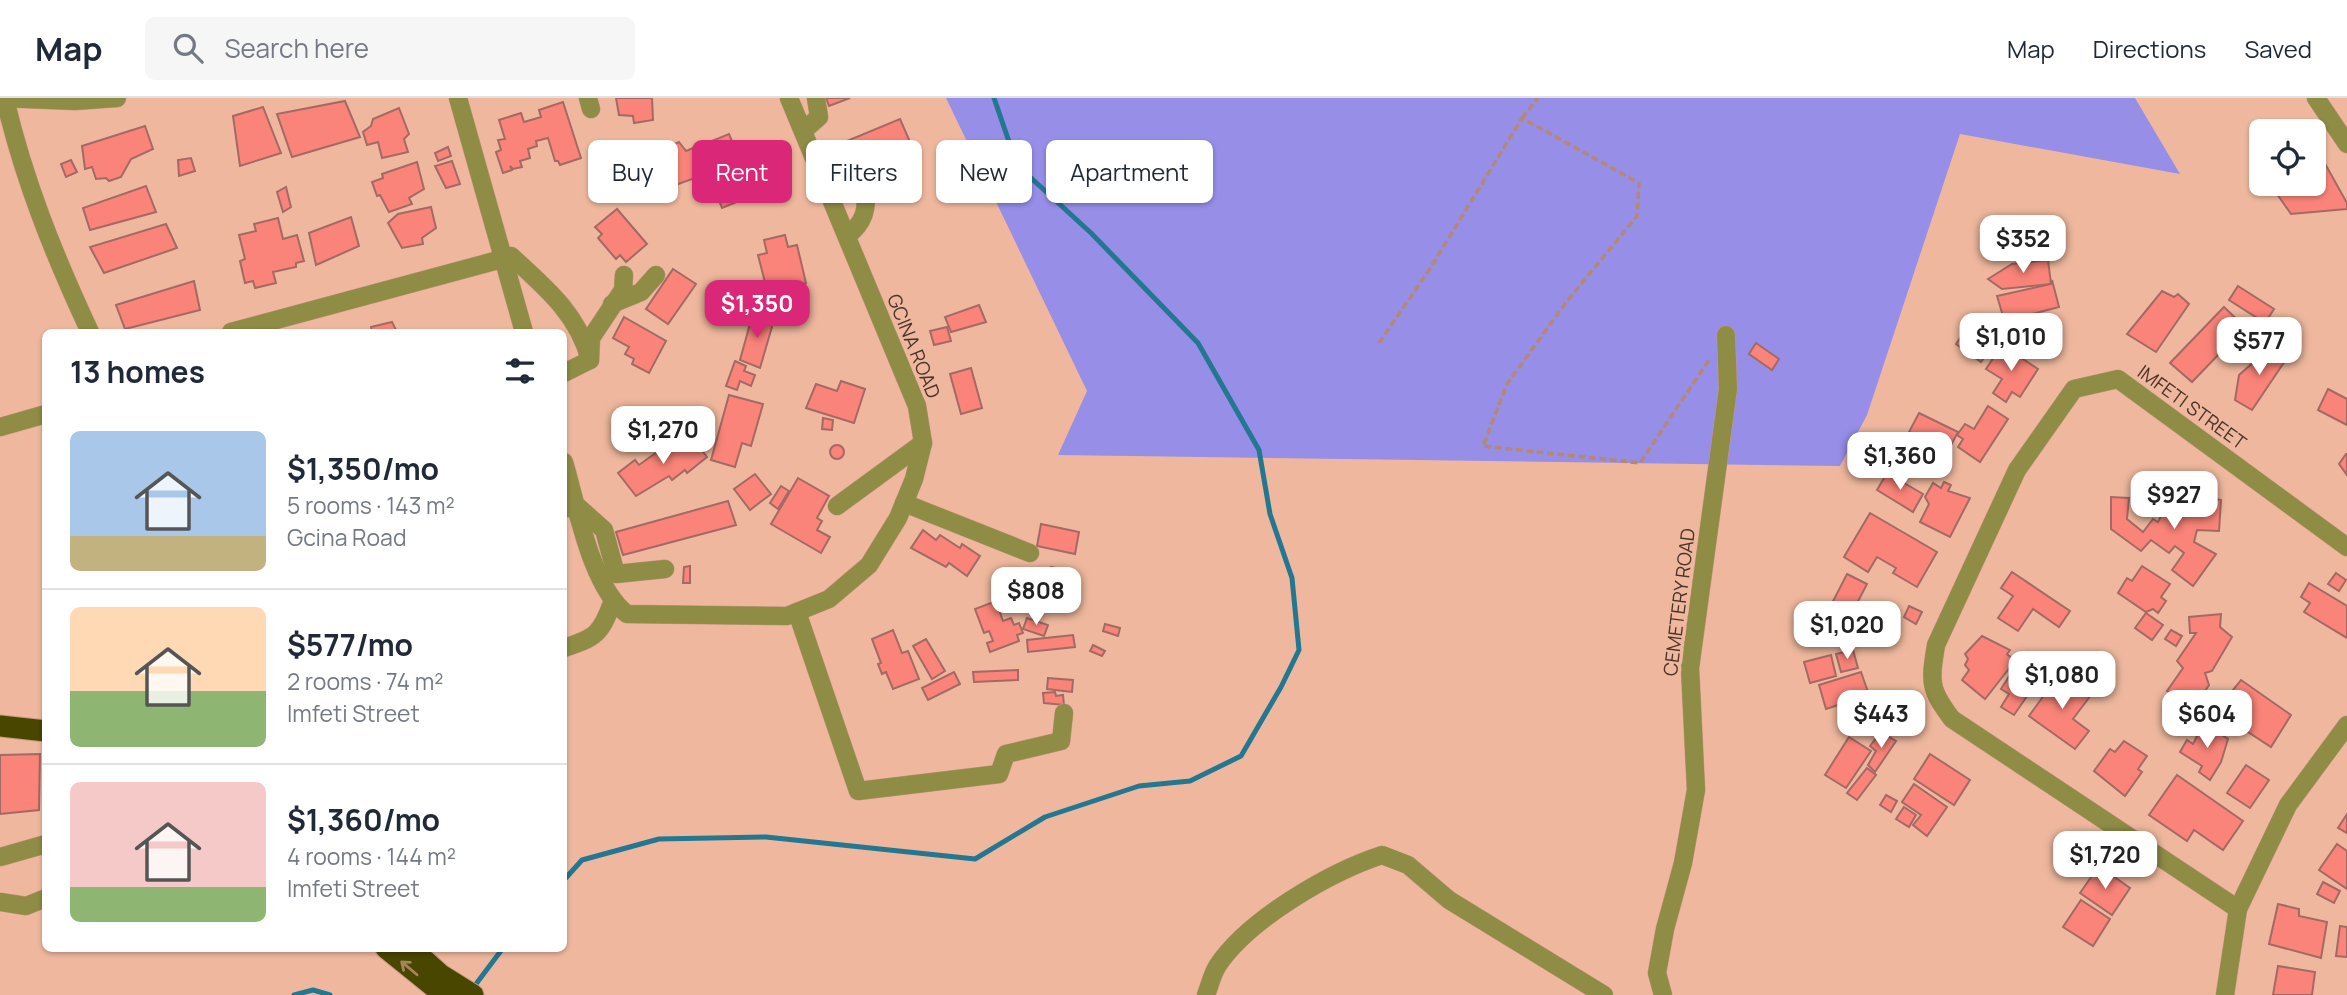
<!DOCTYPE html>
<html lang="en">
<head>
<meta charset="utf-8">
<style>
  body { margin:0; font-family:Manrope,sans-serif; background:#f6f6f7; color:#1f2937; height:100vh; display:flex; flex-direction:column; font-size:26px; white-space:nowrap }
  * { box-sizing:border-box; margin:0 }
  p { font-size:23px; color:#747a83 }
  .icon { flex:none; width:38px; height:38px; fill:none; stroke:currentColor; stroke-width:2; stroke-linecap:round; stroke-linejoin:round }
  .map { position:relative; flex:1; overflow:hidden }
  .panel { position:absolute; left:42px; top:231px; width:525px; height:623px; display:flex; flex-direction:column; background:#fff; border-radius:10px; box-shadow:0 2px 5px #0004 }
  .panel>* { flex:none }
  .hud { position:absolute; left:588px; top:42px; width:665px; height:63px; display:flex; gap:14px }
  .buttons { position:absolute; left:2249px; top:21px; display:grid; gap:14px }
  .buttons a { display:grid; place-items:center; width:77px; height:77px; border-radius:10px; background:#fff; box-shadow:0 2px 5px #0004; font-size:35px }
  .price { position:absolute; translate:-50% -60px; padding:0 16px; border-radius:14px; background:#fff; color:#222; font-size:23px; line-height:46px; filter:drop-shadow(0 2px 4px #0008) }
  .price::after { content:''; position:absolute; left:50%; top:42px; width:21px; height:16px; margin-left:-10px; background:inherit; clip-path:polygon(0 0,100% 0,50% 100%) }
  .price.current { background:#db2777; color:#fff }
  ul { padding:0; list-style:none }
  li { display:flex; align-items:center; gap:21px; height:175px; padding:0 28px }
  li+li { border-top:2px solid #e0e1e3 }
  li span { display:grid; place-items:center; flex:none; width:196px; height:140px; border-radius:10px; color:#555 }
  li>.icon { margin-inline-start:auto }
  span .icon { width:84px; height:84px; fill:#fffc; stroke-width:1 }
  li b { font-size:30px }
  h2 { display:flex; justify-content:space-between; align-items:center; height:84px; padding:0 28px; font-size:30px }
  .tag { padding:0 24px; border-radius:10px; background:#fff; box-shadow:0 2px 5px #0004; font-size:24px; line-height:63px }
  .tag.current { background:#db2777; color:#fff }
  header { display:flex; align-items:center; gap:42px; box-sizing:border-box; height:98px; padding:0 35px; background:#fff; border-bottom:2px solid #e0e1e3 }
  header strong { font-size:33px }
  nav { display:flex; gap:38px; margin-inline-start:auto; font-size:24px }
  .search { width:490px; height:63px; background:#f6f6f7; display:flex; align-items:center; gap:18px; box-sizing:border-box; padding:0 24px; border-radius:10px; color:#747a83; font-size:26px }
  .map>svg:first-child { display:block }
</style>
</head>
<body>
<header>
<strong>Map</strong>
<div class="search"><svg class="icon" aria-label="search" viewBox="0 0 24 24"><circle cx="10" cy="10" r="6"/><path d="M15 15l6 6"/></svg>Search here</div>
<nav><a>Map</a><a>Directions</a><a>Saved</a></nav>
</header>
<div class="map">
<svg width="2347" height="897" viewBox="0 0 2347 897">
  <rect width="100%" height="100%" fill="#efb89e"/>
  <!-- green -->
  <polygon fill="#978ee8" points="946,0 2135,0 2180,76 1960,36 1867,317 1840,368 1058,357 1087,293"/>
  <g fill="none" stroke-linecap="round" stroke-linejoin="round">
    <!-- stream -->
    <g stroke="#237791" stroke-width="5">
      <polyline points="564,782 582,762 659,741 766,739 975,761 1045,719 1139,688 1190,683 1241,658 1281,589 1299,552 1292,480 1270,416 1259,352 1198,245 1091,135 1017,67 994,0"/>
      <polyline points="473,890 503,850"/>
      <polyline points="294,897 313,892 330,897"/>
    </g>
  </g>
  <!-- building -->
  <g fill="#fa8479" stroke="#a36a64" stroke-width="2">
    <polygon points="616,0 652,0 653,22 634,25 633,18 619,17"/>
    <polygon points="826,0 850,0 829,8"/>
    <polygon points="345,3 360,39 292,59 277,16"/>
    <polygon points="563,4 581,60 560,67 558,63 555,63 548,40 536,43 537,48 528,51 530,60 520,63 522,69 513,71 510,68 512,72 503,75 496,54 501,52 498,42 505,41 499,22 521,15 524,24 541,19 539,12"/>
    <polygon points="263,9 281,55 240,68 233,18"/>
    <polygon points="399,10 409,36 404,41 408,54 382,60 378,44 367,47 363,34 371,28 373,21"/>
    <polygon points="900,21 917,60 882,75 879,67 854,73 842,45"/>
    <polygon points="145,28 153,51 131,61 121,79 109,83 106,80 96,81 92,69 85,71 82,48"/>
    <polygon points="729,36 754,97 722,110 697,49"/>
    <polygon points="679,44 686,53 693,50 702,70 698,79 667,90 651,56"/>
    <polygon points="2314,46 2347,105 2347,111 2291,116 2270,86 2314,86"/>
    <polygon points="448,49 451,58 438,63 435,55"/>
    <polygon points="191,60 195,73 179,78 178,62"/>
    <polygon points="71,62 77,74 66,79 61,66"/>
    <polygon points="452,63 460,86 446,90 435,68"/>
    <polygon points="417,64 424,91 409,100 412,106 389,114 380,97 377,98 372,84 383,80 382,76"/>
    <polygon points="146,88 156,114 90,132 83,110"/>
    <polygon points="286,89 291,109 283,114 277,94"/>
    <polygon points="431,109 436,130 422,140 423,146 402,150 388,125 398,116"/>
    <polygon points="617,111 647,146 626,164 620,157 616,161 598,140 602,136 595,129"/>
    <polygon points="351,119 359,148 316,167 309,135"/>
    <polygon points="278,120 283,141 297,137 304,163 296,165 296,169 273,174 276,185 255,190 253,183 245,185 240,163 245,161 239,137 256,133 254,126"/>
    <polygon points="166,126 177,150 104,175 90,149"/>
    <polygon points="785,137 788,149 797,147 806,185 791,195 769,200 758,157 767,155 764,142"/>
    <polygon points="2048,162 2051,186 2002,191 1988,181 2012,166"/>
    <polygon points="673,171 696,186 668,226 646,211"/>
    <polygon points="2052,182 2059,209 2032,216 2042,234 2031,251 2008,235 1997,198 2051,186"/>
    <polygon points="194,183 200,212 125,231 116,207"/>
    <polygon points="2238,188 2274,211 2265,225 2229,202"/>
    <polygon points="2162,193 2174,199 2178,196 2189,206 2156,254 2127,236"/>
    <polygon points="979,207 986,224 951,234 945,219"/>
    <polygon points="2224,209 2245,229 2192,284 2170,265"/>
    <polygon points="753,215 774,222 760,270 740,262"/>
    <polygon points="624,219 666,243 649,275 632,266 634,261 625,256 629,249 613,240"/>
    <polygon points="392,224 397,234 372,234 371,229"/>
    <polygon points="947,229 951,243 934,247 930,233"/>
    <polygon points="1968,229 1993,247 1981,264 1956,246"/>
    <polygon points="1756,245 1779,261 1772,272 1749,256"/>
    <polygon points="2002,247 2038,271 2020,299 2012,294 2006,304 1993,295 2002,281 1986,271"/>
    <polygon points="2273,247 2289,257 2252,312 2235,302 2239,277"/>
    <polygon points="735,263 746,268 744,273 755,277 751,288 740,283 737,292 726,288"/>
    <polygon points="971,270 982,310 961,316 950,276"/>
    <polygon points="841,283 865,291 854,325 806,310 816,286 837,293"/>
    <polygon points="2328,291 2347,301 2347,327 2318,312"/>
    <polygon points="729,297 763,306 751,348 742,345 735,369 711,362"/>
    <polygon points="1988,308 2008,321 1980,364 1958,349 1963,341 1957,337 1965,326 1974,331"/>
    <polygon points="1919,315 1958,334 1948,353 1909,334"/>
    <polygon points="823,320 833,322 832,332 822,331"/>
    <polygon points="691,338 707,359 687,375 685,372 672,382 669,378 636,398 618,375 635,362 639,367 657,354 660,357"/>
    <circle cx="837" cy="354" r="7"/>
    <polygon points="1908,355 1923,363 1915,377 1900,369"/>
    <polygon points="2346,356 2347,356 2347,377 2339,366"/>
    <polygon points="1887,375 1923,396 1913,414 1877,392"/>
    <polygon points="755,376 771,396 750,412 734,391"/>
    <polygon points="798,380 829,398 817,420 822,423 817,432 830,439 821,455 771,426"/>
    <polygon points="1944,384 1951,387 1948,393 1970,400 1950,439 1920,424 1929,406 1925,399 1933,385 1941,390"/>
    <polygon points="781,388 789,393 778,411 770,405"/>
    <polygon points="2187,395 2221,402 2219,433 2197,432 2194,444 2216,456 2193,488 2172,472 2184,455 2175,448 2169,455 2151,442 2141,453 2111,431 2111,399 2129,400 2127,421 2143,434 2153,421 2158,424 2164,412 2175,407 2174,401"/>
    <polygon points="728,403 736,427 623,457 616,434"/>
    <polygon points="1870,415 1937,454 1917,489 1893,475 1896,470 1877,459 1868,474 1844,459"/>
    <polygon points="1041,426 1079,434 1075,456 1037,448"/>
    <polygon points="923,432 936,442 940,437 960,450 962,446 980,458 967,478 949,465 946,469 911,450"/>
    <polygon points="690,468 690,485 683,485 684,469"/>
    <polygon points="2142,468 2170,486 2161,499 2166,503 2158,515 2153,511 2146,514 2118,495 2127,480 2132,483"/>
    <polygon points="1051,469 1076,474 1070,505 1045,500"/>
    <polygon points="2012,474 2070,513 2059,529 2033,511 2018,533 1998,520 2013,498 2001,490"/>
    <polygon points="2336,475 2346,482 2339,493 2328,486"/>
    <polygon points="1847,476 1867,486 1850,519 1830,509"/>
    <polygon points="2309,485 2347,508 2347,540 2304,514 2310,505 2301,499"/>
    <polygon points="996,503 1003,523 1011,520 1014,527 1019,525 1023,535 1017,537 1019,543 990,554 987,545 993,543 989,533 984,535 975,511"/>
    <polygon points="1909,508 1922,514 1916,526 1904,519"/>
    <polygon points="2146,515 2163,527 2152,542 2135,530"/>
    <polygon points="2221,516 2220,529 2232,539 2212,573 2205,575 2209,587 2193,611 2167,593 2183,570 2177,563 2196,535 2190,535 2189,519"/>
    <polygon points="1027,520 1048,527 1044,538 1023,531"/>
    <polygon points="1105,526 1120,530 1118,538 1103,533"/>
    <polygon points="893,532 902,555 908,553 919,581 893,591 886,574 882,576 878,566 881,565 872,541"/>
    <polygon points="2171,532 2182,538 2176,548 2165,541"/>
    <polygon points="1073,537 1075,549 1028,554 1027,542"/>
    <polygon points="1982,538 2010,552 2007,556 2015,563 1985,601 1962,582 1969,572 1965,567 1968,561 1965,556"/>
    <polygon points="926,541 945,573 932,581 913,548"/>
    <polygon points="1093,547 1105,553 1102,558 1090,553"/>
    <polygon points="1853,552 1858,570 1841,574 1836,556"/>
    <polygon points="2029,554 2037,560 2029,572 2020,566"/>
    <polygon points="1831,557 1836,578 1810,585 1804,564"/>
    <polygon points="1018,572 1018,582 974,584 973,574"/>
    <polygon points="954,574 960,586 928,602 922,590"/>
    <polygon points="1861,574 1869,597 1826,611 1819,587"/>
    <polygon points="2060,575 2091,597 2073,621 2089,633 2075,651 2029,618"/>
    <polygon points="2010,577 2032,591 2014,617 2001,609 2009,596 2001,591"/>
    <polygon points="1048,580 1073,582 1072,594 1047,591"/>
    <polygon points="2241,582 2291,617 2271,649 2216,613"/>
    <polygon points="1055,594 1056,598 1063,597 1064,607 1044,605 1043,595"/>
    <polygon points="2204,625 2228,641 2221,664 2210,682 2199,674 2202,668 2180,654 2187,642 2193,646"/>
    <polygon points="1881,634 1896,643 1875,674 1868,667 1876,653 1870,648"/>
    <polygon points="1849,639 1871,653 1846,690 1825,677"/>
    <polygon points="2124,643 2147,658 2138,671 2142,674 2125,698 2094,673 2110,651 2115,654"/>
    <polygon points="40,656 39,712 0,716 0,657"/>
    <polygon points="1930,656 1970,682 1954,707 1914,681"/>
    <polygon points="2246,667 2269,682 2250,710 2227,695"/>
    <polygon points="1867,670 1876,677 1857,702 1847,695"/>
    <polygon points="2177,677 2243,723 2223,752 2194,732 2187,743 2149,717"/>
    <polygon points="1914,686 1947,709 1927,738 1913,727 1921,717 1902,704"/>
    <polygon points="1886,697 1897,703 1891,714 1880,707"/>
    <polygon points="1904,709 1916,717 1909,729 1896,721"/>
    <polygon points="2347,716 2347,735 2338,730"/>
    <polygon points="2337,746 2347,753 2347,791 2319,772"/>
    <polygon points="2099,768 2130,790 2112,817 2080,795"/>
    <polygon points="2323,784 2340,793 2334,805 2317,796"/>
    <polygon points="2081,802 2110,821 2093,848 2063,829"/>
    <polygon points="2278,806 2299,811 2299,818 2327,824 2321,860 2269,846"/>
    <polygon points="2340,828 2347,829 2347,859 2336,858"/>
    <polygon points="2278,868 2315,874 2312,897 2273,897"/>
  </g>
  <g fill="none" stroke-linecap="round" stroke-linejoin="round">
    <defs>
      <g id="minor">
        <polyline points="0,0 75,3 117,0"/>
        <polyline points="458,0 524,234"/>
        <polyline points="588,0 591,11"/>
        <polyline points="2316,0 2347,46"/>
        <path d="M5,1c19,82 50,158 85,233"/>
        <polyline points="803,33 819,19 816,0"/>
        <path d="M847,138c17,-13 22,-28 17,-48"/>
        <path d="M511,158c34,31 67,58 79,104"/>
        <polyline points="612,206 641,194 656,177"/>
        <polyline points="231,234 502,161"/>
        <polyline points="564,275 590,262 591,240 623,192 624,177"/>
        <polyline points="0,329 46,316"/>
        <path d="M564,364c13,44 27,125 63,152l160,2 42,-17 40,-34 29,-47 16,-39 9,-36 -6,-37 -128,-308"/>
        <polyline points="904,405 1030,455"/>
        <polyline points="837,408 923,345"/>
        <polyline points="564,411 576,407 604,432 616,476 665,471"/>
        <polyline points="797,514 858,693 999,676 1006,656 1061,643 1064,615"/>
        <path d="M564,550c31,-10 37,-14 48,-45"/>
        <polyline points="0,759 46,746"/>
        <polyline points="0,804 26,808 46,800"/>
        <path d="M2238,811l-286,-190c-23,-30 -22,-37 -16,-74l81,-175 57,-81 44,-10 229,168"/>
        <path d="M1206,897c4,-10 6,-21 12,-30 31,-46 112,-93 164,-110l26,10 41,35 155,95"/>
        <polyline points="1663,897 1657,875 1665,831 1683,765 1696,692 1690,570 1728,291 1726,237"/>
        <polyline points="2225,897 2238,811 2288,707 2347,627"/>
      </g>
      <g id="highway">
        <polyline points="0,628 46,633"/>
        <polyline points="386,850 444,897"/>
        <polyline points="411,850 441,877 473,897"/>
      </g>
    </defs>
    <!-- minor casing -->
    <use href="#minor" stroke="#c79882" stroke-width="19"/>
    <!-- highway casing -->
    <use href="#highway" stroke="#c79882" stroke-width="23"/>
    <!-- path -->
    <g stroke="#b38874" stroke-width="3.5" stroke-dasharray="7 3.5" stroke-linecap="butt">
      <polyline points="1522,20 1538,0"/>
      <polyline points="1379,245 1431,169 1522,20 1639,85 1637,118 1567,203 1507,286 1483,348 1640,365 1709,262"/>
    </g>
    <!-- minor -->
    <use href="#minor" stroke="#8f8c46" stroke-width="18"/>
    <!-- highway -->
    <use href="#highway" stroke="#494600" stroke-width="21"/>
  </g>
  <!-- one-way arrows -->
  <defs><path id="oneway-shaft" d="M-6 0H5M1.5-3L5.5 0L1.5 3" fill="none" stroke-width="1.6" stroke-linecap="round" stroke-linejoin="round" transform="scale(1.75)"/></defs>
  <use stroke="#a48557" href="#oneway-shaft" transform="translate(409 870) rotate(-140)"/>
  <g text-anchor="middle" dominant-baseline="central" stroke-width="7" stroke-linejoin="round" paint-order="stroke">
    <!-- street labels -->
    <g font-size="19" fill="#4a342a" stroke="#efb89e">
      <text transform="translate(914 248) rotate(68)">GCINA ROAD</text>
      <text transform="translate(2192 309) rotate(36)">IMFETI STREET</text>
      <text transform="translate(1679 504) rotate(-83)">CEMETERY ROAD</text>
    </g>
  </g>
</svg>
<div class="buttons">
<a><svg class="icon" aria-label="locate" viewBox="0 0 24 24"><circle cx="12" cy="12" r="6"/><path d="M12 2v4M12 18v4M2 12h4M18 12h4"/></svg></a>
</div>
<b class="price" style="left:2023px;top:177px">$352</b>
<b class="price current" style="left:757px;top:242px">$1,350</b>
<b class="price" style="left:2011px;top:275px">$1,010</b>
<b class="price" style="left:2259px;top:279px">$577</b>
<b class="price" style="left:663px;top:368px">$1,270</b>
<b class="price" style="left:1900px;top:394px">$1,360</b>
<b class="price" style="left:2174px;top:433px">$927</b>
<b class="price" style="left:1036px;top:529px">$808</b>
<b class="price" style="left:1847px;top:563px">$1,020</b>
<b class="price" style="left:2062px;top:613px">$1,080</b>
<b class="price" style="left:1881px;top:652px">$443</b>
<b class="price" style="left:2207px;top:652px">$604</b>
<b class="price" style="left:2105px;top:793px">$1,720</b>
<div class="hud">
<a class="tag">Buy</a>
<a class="tag current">Rent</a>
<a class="tag">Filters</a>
<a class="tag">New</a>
<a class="tag">Apartment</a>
</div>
<section class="panel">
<h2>13 homes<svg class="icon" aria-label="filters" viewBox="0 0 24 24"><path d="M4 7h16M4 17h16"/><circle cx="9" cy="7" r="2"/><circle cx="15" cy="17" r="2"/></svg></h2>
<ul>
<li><span style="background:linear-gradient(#a9c7e8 75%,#c2b280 0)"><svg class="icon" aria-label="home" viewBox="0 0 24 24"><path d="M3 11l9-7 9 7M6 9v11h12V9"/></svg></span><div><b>$1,350/mo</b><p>5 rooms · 143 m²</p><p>Gcina Road</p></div></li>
<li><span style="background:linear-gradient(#ffd9b3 60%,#8fb573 0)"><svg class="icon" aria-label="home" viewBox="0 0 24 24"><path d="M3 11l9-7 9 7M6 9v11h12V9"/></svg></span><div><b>$577/mo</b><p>2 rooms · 74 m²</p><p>Imfeti Street</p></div></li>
<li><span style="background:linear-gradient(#f6c9c9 75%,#8fb573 0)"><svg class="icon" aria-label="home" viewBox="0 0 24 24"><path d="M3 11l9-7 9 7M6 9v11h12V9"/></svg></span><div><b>$1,360/mo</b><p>4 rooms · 144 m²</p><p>Imfeti Street</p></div></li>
</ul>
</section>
</div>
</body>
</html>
